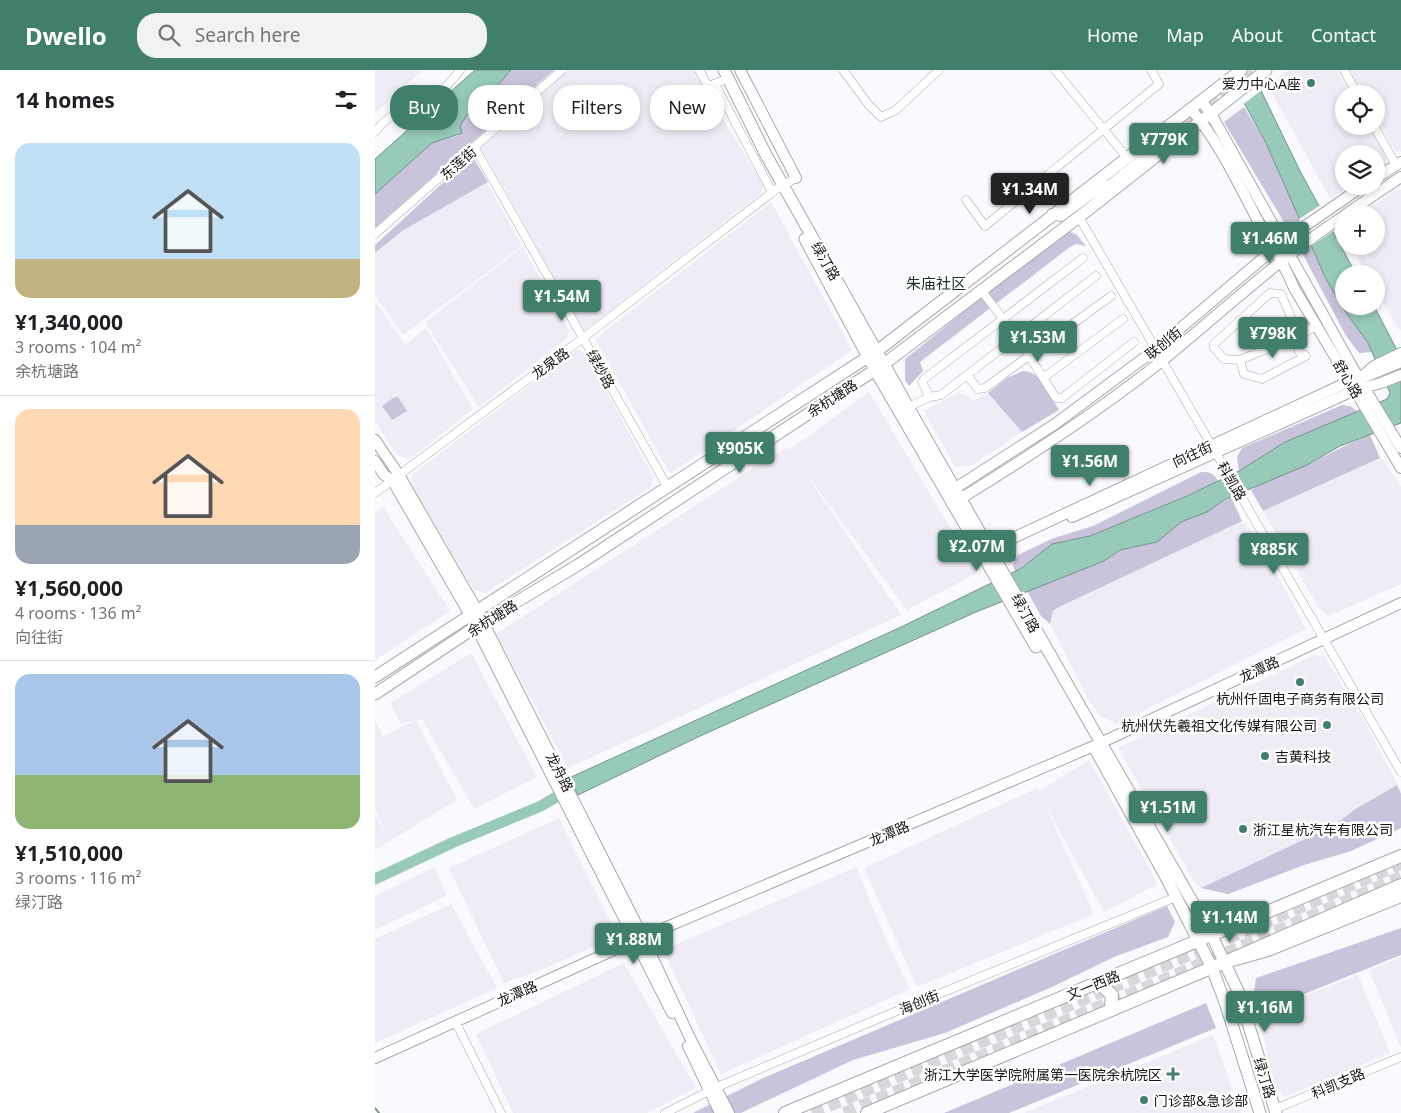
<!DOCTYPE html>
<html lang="en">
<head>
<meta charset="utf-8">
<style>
  body { margin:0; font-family:"Noto Sans","Noto Sans SC",sans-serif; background:#f2f2f2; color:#202124; height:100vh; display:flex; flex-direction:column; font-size:19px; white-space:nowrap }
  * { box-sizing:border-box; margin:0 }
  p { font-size:16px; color:#757577 }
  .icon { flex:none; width:28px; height:28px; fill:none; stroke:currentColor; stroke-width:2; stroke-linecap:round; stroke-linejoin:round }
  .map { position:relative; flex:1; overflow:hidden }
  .sheet { display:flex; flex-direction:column; background:#fff; width:375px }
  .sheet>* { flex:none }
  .guide { position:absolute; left:15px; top:15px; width:475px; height:45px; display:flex; gap:10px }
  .tools { position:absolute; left:960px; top:15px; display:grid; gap:10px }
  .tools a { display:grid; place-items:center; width:50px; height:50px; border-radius:50%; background:#fff; box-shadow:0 2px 8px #0003; font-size:25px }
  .price { position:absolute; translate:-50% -42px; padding:0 11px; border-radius:5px; background:#417f6d; color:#fff; font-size:16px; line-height:32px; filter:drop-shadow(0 1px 2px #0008) }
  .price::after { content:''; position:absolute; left:50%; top:30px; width:15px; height:11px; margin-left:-8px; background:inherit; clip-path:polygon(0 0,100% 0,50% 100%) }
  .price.on { background:#222; color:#fff }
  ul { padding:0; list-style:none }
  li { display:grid; align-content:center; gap:10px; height:265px; padding:0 15px }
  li+li { border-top:1px solid #e0e0e0 }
  li span { display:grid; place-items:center; height:155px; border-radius:15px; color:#555 }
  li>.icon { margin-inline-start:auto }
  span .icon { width:90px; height:90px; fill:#fffc; stroke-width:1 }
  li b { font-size:21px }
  h2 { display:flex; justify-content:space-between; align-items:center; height:60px; padding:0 15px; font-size:21px }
  .chip { padding:0 18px; border-radius:20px; background:#fff; box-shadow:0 2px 8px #0003; font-size:18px; line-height:45px }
  .chip.on { background:#417f6d; color:#fff }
  header { display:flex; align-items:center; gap:30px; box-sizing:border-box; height:70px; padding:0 25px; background:#417f6d; color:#fff }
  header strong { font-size:24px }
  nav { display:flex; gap:28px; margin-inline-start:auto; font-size:18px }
  .search { width:350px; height:45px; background:#f2f2f2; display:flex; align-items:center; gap:12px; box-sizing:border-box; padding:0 18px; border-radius:20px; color:#757577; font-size:19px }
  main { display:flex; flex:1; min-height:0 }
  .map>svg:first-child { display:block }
</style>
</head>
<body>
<header>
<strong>Dwello</strong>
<div class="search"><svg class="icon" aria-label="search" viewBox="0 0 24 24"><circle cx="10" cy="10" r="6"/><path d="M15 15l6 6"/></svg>Search here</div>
<nav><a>Home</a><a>Map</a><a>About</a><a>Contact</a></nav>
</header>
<main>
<section class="sheet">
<h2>14 homes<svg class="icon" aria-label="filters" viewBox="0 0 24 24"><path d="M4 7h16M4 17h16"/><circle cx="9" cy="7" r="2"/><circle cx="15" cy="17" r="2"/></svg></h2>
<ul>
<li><span style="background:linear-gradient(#bfe0f5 75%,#c2b280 0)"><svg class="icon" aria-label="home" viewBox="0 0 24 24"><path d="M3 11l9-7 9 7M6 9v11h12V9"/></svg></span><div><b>¥1,340,000</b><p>3 rooms · 104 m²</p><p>余杭塘路</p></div></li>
<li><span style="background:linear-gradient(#ffd9b3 75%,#9aa5b1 0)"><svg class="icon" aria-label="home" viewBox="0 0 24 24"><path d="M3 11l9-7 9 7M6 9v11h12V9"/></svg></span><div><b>¥1,560,000</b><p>4 rooms · 136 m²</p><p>向往街</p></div></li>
<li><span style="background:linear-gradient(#a9c7e8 65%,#8fb573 0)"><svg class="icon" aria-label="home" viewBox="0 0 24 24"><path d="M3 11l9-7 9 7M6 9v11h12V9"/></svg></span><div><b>¥1,510,000</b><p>3 rooms · 116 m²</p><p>绿汀路</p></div></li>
</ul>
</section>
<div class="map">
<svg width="1026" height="1043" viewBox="0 0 1026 1043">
  <rect width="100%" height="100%" fill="#faf9fd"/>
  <!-- built -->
  <g fill="#efecf5">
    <polygon points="0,0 48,0 0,43"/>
    <polygon points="194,0 318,0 389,116 385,124 209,261 106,77"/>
    <polygon points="914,0 962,0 975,24 969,24 969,56 994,56 1011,86 1011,95 1001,101 1001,84 969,84 969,116 975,116 955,128 893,16"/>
    <polygon points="975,0 1026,0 1026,82 1021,82 1001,48 1001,24 988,24"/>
    <polygon points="112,113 147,176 28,265 0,226 0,183 27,161"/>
    <polygon points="1023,119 1026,120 1026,259 1024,260 1001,219 1001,204 992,204 977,176 1001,176 1001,144 984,144"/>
    <polygon points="396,132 477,280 295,404 220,269"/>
    <polygon points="148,177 194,261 192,268 104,337 50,252"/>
    <polygon points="0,231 30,275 51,258 98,339 35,389 23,386 0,351"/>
    <polygon points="202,279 210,283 278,406 276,417 110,523 98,519 36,414 37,405"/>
    <polygon points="494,322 602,503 532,540 424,394 526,545 193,698 121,564 411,377 414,380"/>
    <polygon points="584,322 599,330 613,323 647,362 597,395 580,397 549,341"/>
    <polygon points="1005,388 1008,389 1026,417 1026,514 953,546 943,537 888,441"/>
    <polygon points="8,437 75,541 0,590 0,443"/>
    <polygon points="863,451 869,453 881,465 931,559 742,654 725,646 713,629 675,554 678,540"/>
    <polygon points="96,583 162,707 99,739 47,649 41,650 82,730 0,780 0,745 11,764 0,738 0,650 8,667 39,651 26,653 15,633"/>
    <polygon points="940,585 950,587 990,652 1026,721 1026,758 976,781 929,795 853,824 826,818 820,813 743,678"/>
    <polygon points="714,690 783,814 729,842 668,730 719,844 542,917 489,798 662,718 664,721"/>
    <polygon points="184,748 243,866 166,900 129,913 74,798"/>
    <polygon points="60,797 71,826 0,860 0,826"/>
    <polygon points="481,797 513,874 535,919 346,1004 288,880"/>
    <polygon points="76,834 122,918 0,973 0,869"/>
    <polygon points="1026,887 1026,977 994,900"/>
    <polygon points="249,893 321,1018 272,1043 138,1043 101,964"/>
    <polygon points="983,905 1015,983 910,1027 900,1016 883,944"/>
    <polygon points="838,965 866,1043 649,1043"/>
  </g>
  <!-- green -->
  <g fill="#cac3dc">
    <polygon points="136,0 179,0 0,158 0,123 57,73 84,65 85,56 90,46 111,34 116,23"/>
    <polygon points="869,37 891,73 951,209 998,282 984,283 971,266 925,179 849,52"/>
    <polygon points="97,86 113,112 27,161 0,183 0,175"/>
    <polygon points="694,161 702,165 711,176 701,174 695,177 545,292 548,301 534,316 530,310 530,289 616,220"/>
    <path d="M648,301c17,-1 28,26 36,39l-37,22 -34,-39 19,-15z"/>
    <polygon points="23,327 32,341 17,350 7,336 18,328"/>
    <polygon points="967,335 975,336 984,342 910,372 864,401 862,387 867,378"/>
    <path d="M995,365l10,23 -117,53 -12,-21c16,-11 36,-16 54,-24 22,-11 42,-22 65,-31z"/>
    <path d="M826,402c9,0 14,1 17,10l-128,54 -38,8 -37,28 -2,-8 5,-9 33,-16 42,-13z"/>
    <polygon points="856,427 867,451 684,537 678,541 675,554 666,546 652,521 729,491 745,480 782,472 806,452 832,442"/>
    <polygon points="1022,715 1026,724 1026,758 976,781 929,795 853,824 826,818 958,756 979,740"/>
    <polygon points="792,836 800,852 793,867 739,887 677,917 570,963 478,990 366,1043 318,1043 386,1009"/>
    <polygon points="1026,858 1026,885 882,943 879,922 881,908"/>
    <polygon points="831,933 841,958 634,1043 569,1043"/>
  </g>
  <!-- water -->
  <g fill="#97cab9" stroke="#709488">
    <polygon points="100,0 136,0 116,23 117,26 113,28 111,34 91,46 85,56 87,63 57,73 0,124 0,89"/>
    <polygon points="851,0 876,0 925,101 981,204 969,204 969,236 999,236 1026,288 1026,353 965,376 932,395 851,429 832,442 806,452 782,472 745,480 729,491 601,542 323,667 203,725 194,708 524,558 645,499 677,474 715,466 814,425 864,401 910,372 1012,329 1015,323 993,273 968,238 951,209 891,73"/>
  </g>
  <!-- pier -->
  <g fill="#faf9fd">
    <polygon points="849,0 878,0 887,20 866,36"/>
    <polygon points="947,134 960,160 935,177 924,149"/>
  </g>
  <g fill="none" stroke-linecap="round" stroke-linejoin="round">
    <!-- stream -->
    <polyline stroke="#709488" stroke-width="2" points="0,1038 4,1043"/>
    <!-- river -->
    <polyline stroke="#97cab9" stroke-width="11" points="0,809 79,772 166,736 193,720"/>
    <!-- tertiary-tunnel -->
    <polyline stroke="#d8d7da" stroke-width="10" stroke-dasharray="10 5" stroke-linecap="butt" points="788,73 882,0"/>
    <!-- trunk-tunnel -->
    <g stroke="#d8d7da" stroke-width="12" stroke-dasharray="12 6" stroke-linecap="butt">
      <polyline points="437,1043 772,903 1026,794"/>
      <polyline points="469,1043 800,905 1026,807"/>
    </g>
    <defs>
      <g id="minor">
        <polyline points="324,0 333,16 347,11"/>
        <polyline points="468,0 493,34 506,47 521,40 564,0"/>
        <polyline points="680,0 753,89"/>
        <polyline points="969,0 982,24"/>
        <polyline points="340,14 397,122"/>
        <polyline points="999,56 1021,95"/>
        <path d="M0,62c20,-26 36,-21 60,-36 10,-6 18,-17 25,-26"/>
        <polyline points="100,78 292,416"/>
        <polyline points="591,130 610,156 784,14 776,0"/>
        <polyline points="704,147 1026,702"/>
        <polyline points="0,164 187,0"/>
        <polyline points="606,220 642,267 681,328 687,328 759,272"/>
        <polyline points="865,290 924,266 924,282 931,286 887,309 869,304 865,290 849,289 839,278 839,274 895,223 906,224 924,266 942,255"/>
        <polyline points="592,305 603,319 610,318 736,226"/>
        <polyline points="668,308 748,249"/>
        <polyline points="555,327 547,312 549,309 708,188"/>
        <polyline points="533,337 555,327 566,325 721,206"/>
        <polyline points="0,423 208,268 403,118 421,108"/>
        <polyline points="80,951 126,1043"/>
        <polyline points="900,1039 1026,987"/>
        <polyline points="290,1043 342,1017 505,948 801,827"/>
      </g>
      <g id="tertiary">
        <polyline points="365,0 421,108"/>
        <polyline points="826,31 835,42 984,309 1026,378"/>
        <path d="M816,39c28,33 47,74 67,112 13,23 26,42 36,67l107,180"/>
        <polyline points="1001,108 1026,92"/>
        <polyline points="724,124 788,73"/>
        <polyline points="677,144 686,146 728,115"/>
        <polyline points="971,144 1026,107"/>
        <polyline points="990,307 1026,292"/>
        <polyline points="0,370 24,405 102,540 268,867 315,968 354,1043"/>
        <polyline points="0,391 9,405 17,410 95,545 297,943"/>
        <polyline points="579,419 680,354 781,279 907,172 988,116"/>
        <path d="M585,429c70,-43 139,-88 203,-139 60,-49 116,-102 181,-144"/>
        <polyline points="697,447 980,320 1006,313 1026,305"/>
        <polyline points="608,482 975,311 984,309 999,296 1026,283"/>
        <polyline points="313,976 345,1043"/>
        <polyline points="0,988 261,870 719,676 1026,533"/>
      </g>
      <g id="secondary">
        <polyline points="349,0 391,85 545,358 837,866 863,921 901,1043"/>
        <polyline points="430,169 500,300 661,577"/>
        <polyline points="0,607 502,281 866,0"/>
        <polyline points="0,624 108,552 203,495 509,294 704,147 891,0"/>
        <polyline points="719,677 792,809 837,898 850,932 885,1043"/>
      </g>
      <g id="primary">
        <polyline points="724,913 737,925 736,940"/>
        <polyline points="410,1043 1026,786"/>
        <polyline points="492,1043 850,892 1026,815"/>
      </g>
      <polyline id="trunk" points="850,892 893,880 1026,826"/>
    </defs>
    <!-- minor casing -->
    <use href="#minor" stroke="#a9a8ab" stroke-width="9"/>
    <!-- tertiary casing -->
    <use href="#tertiary" stroke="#a9a8ab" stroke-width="12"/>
    <!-- secondary casing -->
    <use href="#secondary" stroke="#a9a8ab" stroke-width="13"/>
    <!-- primary casing -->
    <use href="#primary" stroke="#a9a8ab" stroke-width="14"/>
    <!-- trunk casing -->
    <use href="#trunk" stroke="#a9a8ab" stroke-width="14"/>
    <!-- minor -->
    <use href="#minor" stroke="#fff" stroke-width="8"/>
    <!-- tertiary -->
    <use href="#tertiary" stroke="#fff" stroke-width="10"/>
    <!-- secondary -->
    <use href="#secondary" stroke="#fff" stroke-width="11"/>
    <!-- primary -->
    <use href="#primary" stroke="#fff" stroke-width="12"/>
    <!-- trunk -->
    <use href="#trunk" stroke="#fff" stroke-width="12"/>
  </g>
  <!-- markers -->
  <g fill="#417f6d" stroke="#fff" stroke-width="2">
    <circle cx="936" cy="13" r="5"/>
    <circle cx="925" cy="612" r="5"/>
    <circle cx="952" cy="655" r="5"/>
    <circle cx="890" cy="686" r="5"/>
    <circle cx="868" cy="759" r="5"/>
    <path d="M795.5 996.5h5v5h5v5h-5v5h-5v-5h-5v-5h5z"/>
    <circle cx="769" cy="1030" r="5"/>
  </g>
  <g text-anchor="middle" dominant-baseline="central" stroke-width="5" stroke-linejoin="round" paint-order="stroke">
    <!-- poi labels -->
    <g font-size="14" fill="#161516" stroke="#fff" text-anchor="end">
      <text x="926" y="13">爱力中心A座</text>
      <text x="925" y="628" text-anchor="middle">杭州仟固电子商务有限公司</text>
      <text x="942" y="655">杭州伏先羲祖文化传媒有限公司</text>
      <text x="900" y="686" text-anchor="start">吉黄科技</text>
      <text x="878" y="759" text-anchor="start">浙江星杭汽车有限公司</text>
      <text x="787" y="1004">浙江大学医学院附属第一医院余杭院区</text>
      <text x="779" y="1030" text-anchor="start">门诊部&amp;急诊部</text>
    </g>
    <!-- street labels -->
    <g font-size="14" fill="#161516" stroke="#fff">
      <text transform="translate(83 93) rotate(-41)">东莲街</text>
      <text transform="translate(451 191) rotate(60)">绿汀路</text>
      <text transform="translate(788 273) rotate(-39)">联创街</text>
      <text transform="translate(175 293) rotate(-36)">龙泉路</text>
      <text transform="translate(226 299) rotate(61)">绿纱路</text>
      <text transform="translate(973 309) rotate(59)">舒心路</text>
      <text transform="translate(457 328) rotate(-33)">余杭塘路</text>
      <text transform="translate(817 384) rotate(-25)">向往街</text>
      <text transform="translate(857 411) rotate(60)">科凯路</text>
      <text transform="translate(651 543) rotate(61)">绿汀路</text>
      <text transform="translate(117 548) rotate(-32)">余杭塘路</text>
      <text transform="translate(884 599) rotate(-25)">龙潭路</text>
      <text transform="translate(185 702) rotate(63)">龙舟路</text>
      <text transform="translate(514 763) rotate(-23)">龙潭路</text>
      <text transform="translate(718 915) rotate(-22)">文一西路</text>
      <text transform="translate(142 923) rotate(-24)">龙潭路</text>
      <text transform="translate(544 932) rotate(-22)">海创街</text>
      <text transform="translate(890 1008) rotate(73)">绿汀路</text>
      <text transform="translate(963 1013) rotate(-23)">科凯支路</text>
    </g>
    <!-- neighbourhood labels -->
    <g font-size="15" fill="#133128" stroke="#fff">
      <text x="561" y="213">朱庙社区</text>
    </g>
  </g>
</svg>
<div class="tools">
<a><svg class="icon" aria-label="locate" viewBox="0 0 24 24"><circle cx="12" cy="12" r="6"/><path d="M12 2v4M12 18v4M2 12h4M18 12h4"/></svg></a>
<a><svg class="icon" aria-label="layers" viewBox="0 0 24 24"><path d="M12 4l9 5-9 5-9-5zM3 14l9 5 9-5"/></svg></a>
<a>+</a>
<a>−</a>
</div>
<b class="price" style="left:789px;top:95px">¥779K</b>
<b class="price on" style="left:655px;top:145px">¥1.34M</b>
<b class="price" style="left:895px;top:194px">¥1.46M</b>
<b class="price" style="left:187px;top:252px">¥1.54M</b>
<b class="price" style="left:898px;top:289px">¥798K</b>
<b class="price" style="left:663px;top:293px">¥1.53M</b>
<b class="price" style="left:365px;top:404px">¥905K</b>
<b class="price" style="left:715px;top:417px">¥1.56M</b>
<b class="price" style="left:602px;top:502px">¥2.07M</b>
<b class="price" style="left:899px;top:505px">¥885K</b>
<b class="price" style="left:793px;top:763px">¥1.51M</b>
<b class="price" style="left:855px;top:873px">¥1.14M</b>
<b class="price" style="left:259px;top:895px">¥1.88M</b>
<b class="price" style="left:890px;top:963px">¥1.16M</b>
<div class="guide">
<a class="chip on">Buy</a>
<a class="chip">Rent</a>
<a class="chip">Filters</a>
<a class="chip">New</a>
</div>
</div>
</main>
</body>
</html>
